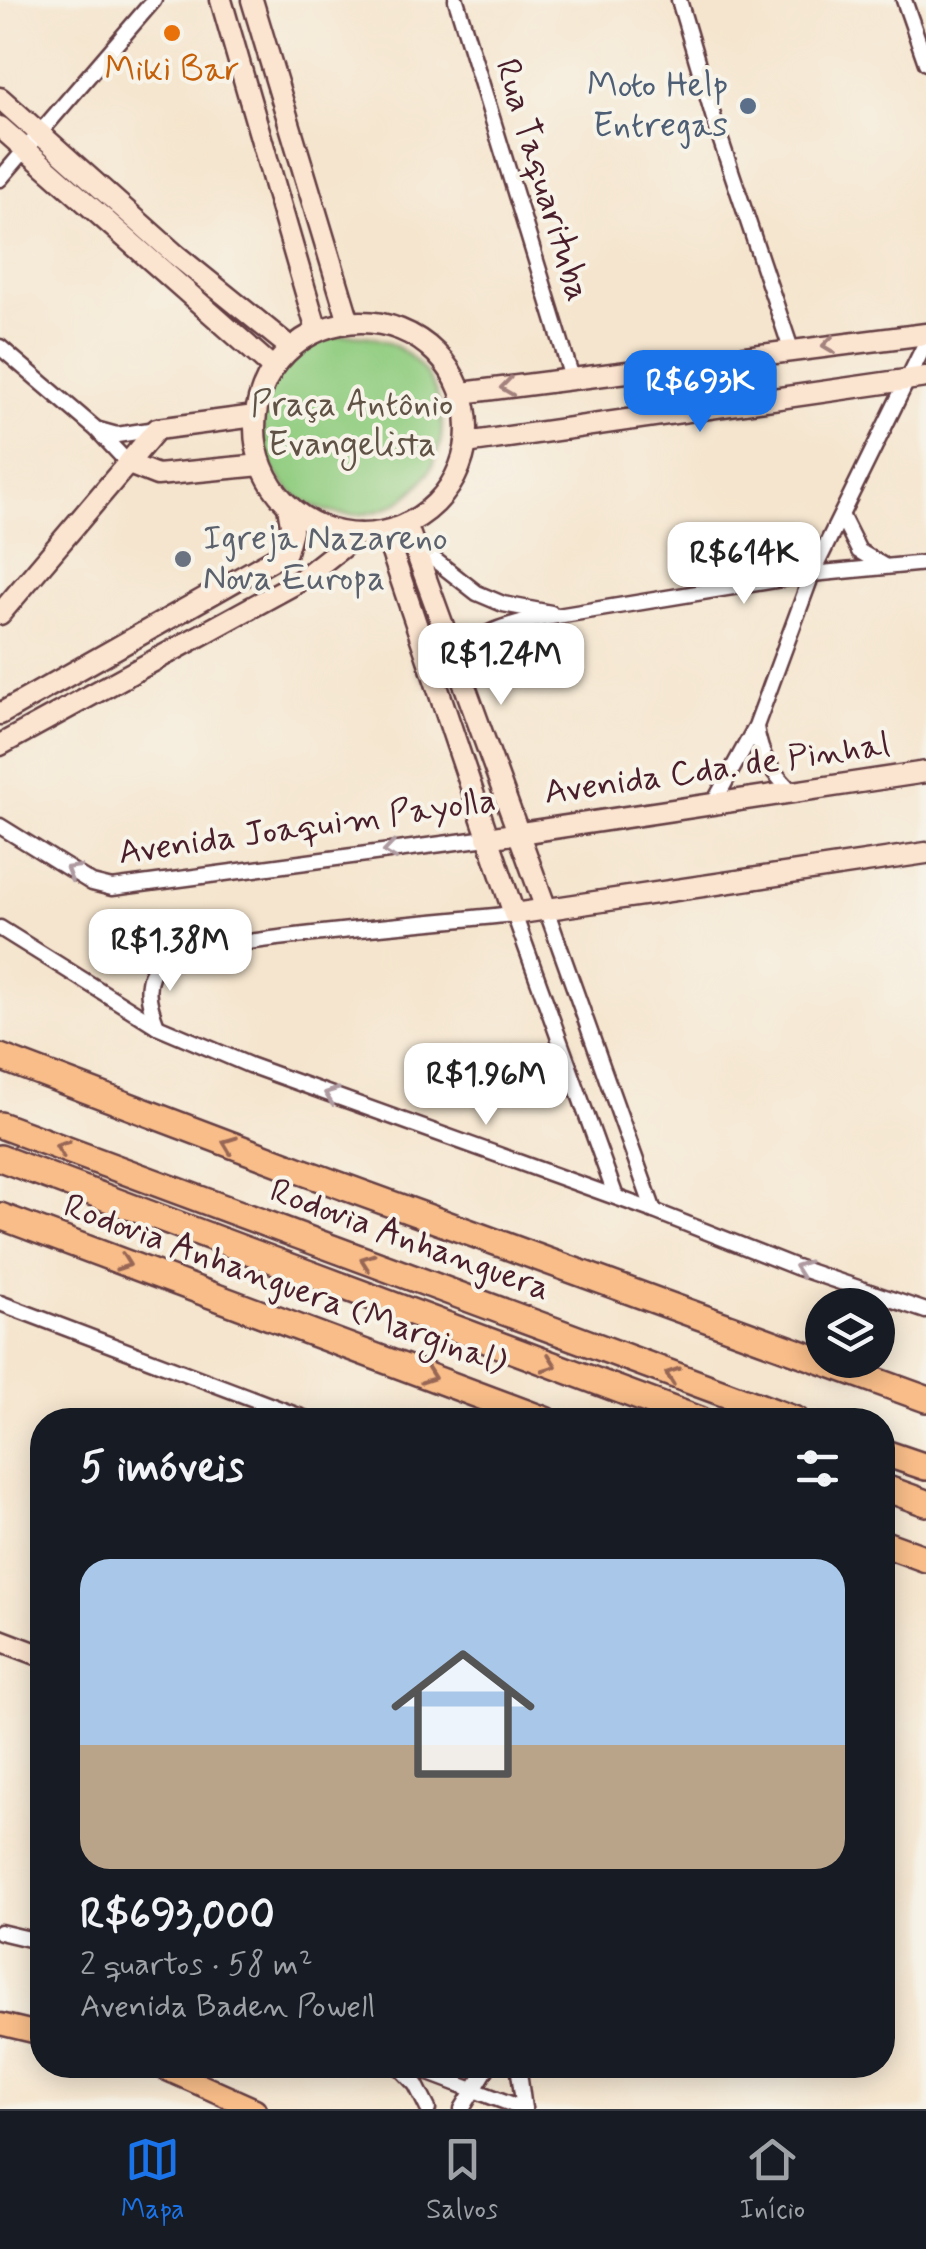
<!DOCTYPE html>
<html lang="pt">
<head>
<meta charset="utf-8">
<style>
  body { margin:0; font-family:Mynerve,sans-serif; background:#242831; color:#f1f3f6; height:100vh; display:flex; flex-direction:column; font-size:38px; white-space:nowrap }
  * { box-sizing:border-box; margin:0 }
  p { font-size:32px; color:#9ea1a6 }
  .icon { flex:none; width:55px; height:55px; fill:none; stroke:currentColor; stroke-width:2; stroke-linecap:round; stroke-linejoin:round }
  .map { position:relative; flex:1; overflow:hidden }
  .panel { position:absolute; left:30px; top:1408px; width:865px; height:670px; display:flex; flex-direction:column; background:#171b24; border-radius:40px; box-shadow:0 5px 25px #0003 }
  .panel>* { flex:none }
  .tools { position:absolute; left:805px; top:1288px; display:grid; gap:20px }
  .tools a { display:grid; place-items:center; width:90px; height:90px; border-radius:50%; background:#171b24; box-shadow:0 5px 25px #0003; font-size:50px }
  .price { position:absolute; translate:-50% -85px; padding:0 22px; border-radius:20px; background:#fff; color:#222; font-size:32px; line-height:65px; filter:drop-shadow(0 2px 5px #0008) }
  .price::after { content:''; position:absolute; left:50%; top:60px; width:30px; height:22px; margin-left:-15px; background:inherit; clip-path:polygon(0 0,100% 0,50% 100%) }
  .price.selected { background:#1a73e8; color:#fff }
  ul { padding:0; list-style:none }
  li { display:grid; align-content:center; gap:20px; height:530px; padding:0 50px }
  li+li { border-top:2px solid #363941 }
  li span { display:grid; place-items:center; height:310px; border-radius:30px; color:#555 }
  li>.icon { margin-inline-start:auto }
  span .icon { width:180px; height:180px; fill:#fffc; stroke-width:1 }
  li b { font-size:42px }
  h2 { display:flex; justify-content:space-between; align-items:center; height:120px; padding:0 50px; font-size:42px }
  .tab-bar { display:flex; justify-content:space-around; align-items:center; height:140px; border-top:2px solid #363941; background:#171b24; font-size:28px; color:#9ea1a6 }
  .tab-bar a { display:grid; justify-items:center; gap:5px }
  .tab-bar .selected { color:#1a73e8 }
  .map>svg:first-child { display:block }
</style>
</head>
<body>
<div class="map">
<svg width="926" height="2109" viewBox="0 0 926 2109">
  <rect width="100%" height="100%" fill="#f7f3e8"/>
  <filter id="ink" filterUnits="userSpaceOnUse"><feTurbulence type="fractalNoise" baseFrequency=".01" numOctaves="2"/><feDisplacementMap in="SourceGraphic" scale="20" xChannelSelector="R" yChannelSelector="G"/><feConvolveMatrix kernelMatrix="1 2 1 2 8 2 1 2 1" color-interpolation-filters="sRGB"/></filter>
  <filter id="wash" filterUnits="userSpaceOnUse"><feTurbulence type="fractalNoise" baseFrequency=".0048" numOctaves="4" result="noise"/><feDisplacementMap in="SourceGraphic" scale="40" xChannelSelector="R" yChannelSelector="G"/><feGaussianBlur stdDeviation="2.25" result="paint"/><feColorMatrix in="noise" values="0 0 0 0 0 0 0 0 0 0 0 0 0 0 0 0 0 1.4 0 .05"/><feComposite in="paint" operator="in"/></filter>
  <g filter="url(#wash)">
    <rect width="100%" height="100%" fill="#f5e5ce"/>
    <!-- green -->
    <circle fill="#92cd81" stroke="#6e7656" stroke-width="2.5" cx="352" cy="425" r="90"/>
  </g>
  <g filter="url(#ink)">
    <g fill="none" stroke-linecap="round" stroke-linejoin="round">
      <defs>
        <g id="street">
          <polyline points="456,0 572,378"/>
          <polyline points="679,0 717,129 791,349"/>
          <polyline points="904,0 926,63"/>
          <polyline points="0,179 154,0"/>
          <polyline points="0,347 96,429 129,464"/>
          <polyline points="99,430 117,435 156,429"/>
          <polyline points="842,517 859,551 884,566"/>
          <polyline points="417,546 477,593 503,604 551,613"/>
          <path d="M460,668c16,-33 26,-36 61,-46l291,-48 114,-11"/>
          <path d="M756,727c5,32 14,42 36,65"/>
          <polyline points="713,804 756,726 812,574 926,342"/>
          <polyline points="0,826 92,883 112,888 487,838"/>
          <polyline points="546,909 654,1211"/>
          <polyline points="0,928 157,1026 249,1065 654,1211 796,1267 926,1311"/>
          <path d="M157,1026c-8,-21 -16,-47 4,-64 24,-21 302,-42 353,-48l102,283"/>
          <polyline points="0,1303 309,1420"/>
          <polyline points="0,1932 42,1942"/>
          <polyline points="397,2065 416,2085 428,2109"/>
          <polyline points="408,2065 524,2109"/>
          <polyline points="518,2065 524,2109"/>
          <polyline points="462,2109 489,2065"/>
        </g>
        <g id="secondary">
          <polyline points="221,0 317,331"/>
          <polyline points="252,0 349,322"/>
          <polyline points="0,98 176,255 291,348"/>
          <polyline points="0,127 273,368"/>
          <circle cx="361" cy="428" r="106"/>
          <polyline points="462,393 926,334"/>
          <polyline points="466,443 926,377"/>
          <polyline points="129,464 157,475 261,465"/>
          <polyline points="406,524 546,909"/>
          <polyline points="385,532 514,914 926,853"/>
          <polyline points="0,614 157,429 255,416"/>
          <polyline points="0,714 286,552 292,530 288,506"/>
          <polyline points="0,745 298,582 359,534"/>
          <polyline points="487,838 926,772"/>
          <polyline points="0,1640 42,1656"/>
        </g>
        <g id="primary">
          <polyline points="0,2024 42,2034"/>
          <polyline points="156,2065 255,2109"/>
        </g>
        <g id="highway">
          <polyline points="0,1057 298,1170 926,1399"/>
          <polyline points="0,1125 796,1420"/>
          <polyline points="0,1158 700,1420"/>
          <polyline points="0,1216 545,1420"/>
          <polyline points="882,1452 926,1467"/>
          <polyline points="882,1487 926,1503"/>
          <polyline points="882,1543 926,1559"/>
        </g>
      </defs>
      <!-- street casing -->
      <use href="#street" stroke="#643d43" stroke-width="19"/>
      <!-- secondary casing -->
      <use href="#secondary" stroke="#643d43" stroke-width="25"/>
      <!-- primary casing -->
      <use href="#primary" stroke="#643d43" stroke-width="25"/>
      <!-- highway casing -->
      <use href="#highway" stroke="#643d43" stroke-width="30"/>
      <!-- street -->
      <use href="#street" stroke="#fff" stroke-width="14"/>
      <!-- secondary -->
      <use href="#secondary" stroke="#fce5d0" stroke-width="20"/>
      <!-- primary -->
      <use href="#primary" stroke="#f8bd89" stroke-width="20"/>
      <!-- highway -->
      <use href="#highway" stroke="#f8bd89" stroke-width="25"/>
    </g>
    <!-- one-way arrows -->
    <defs><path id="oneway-chevron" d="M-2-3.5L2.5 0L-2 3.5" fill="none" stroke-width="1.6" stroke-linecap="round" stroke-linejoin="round" transform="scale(2.5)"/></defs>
    <g stroke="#a3827e">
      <use href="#oneway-chevron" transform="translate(829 345) rotate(173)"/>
      <use href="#oneway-chevron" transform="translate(507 387) rotate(172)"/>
    </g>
    <g stroke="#ae9aa0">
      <use href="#oneway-chevron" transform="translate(390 851) rotate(172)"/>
      <use href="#oneway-chevron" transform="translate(72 871) rotate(-149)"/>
      <use href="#oneway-chevron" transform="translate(331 1095) rotate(-160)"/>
      <use href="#oneway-chevron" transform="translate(801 1268) rotate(-160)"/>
    </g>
    <g stroke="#986655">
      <use href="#oneway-chevron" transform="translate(229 1144) rotate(-159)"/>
      <use href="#oneway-chevron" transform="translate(62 1148) rotate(-160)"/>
      <use href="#oneway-chevron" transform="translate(367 1261) rotate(-160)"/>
      <use href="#oneway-chevron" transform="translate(124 1263) rotate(20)"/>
      <use href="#oneway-chevron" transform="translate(550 1364) rotate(20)"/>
      <use href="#oneway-chevron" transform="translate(672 1375) rotate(-160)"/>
      <use href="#oneway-chevron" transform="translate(429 1376) rotate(20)"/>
    </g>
  </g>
  <!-- markers -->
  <circle fill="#e8710a" stroke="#f7f3e8" stroke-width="4" cx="172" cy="33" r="10"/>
  <circle fill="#5c6f8a" stroke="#f7f3e8" stroke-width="4" cx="748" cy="106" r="10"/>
  <circle fill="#6b7280" stroke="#f7f3e8" stroke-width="4" cx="183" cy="559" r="10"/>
  <g text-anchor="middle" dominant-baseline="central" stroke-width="8" stroke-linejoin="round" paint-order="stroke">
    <!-- food labels -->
    <g font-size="35" fill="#c56008" stroke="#f7f3e8">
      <text x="172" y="70">Miki Bar</text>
    </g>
    <!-- service labels -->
    <g font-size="35" fill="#4e5e75" stroke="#f7f3e8" text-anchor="end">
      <text x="728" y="86">Moto Help<tspan x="728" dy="40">Entregas</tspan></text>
    </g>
    <!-- street labels -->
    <g font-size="35" fill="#4a1f2b" stroke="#f7f3e8">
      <text transform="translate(542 180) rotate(73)">Rua Taquarituba</text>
      <text transform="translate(717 769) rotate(-8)">Avenida Cda. de Pinhal</text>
      <text transform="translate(307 827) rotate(-8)">Avenida Joaquim Payolla</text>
      <text transform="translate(410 1240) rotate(20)">Rodovia Anhanguera</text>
      <text transform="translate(285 1285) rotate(20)">Rodovia Anhanguera (Marginal)</text>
    </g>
    <!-- park labels -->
    <g font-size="35" fill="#605345" stroke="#f7f3e8">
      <text x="352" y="405">Praça Antônio<tspan x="352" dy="40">Evangelista</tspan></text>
    </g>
    <!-- worship labels -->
    <g font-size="35" fill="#5b616d" stroke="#f7f3e8" text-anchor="start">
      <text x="203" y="539">Igreja Nazareno<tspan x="203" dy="40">Nova Europa</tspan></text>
    </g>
  </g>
</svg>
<div class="tools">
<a><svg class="icon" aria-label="layers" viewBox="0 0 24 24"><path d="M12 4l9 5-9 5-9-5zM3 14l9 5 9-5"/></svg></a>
</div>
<b class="price selected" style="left:700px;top:435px">R$693K</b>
<b class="price" style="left:744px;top:607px">R$614K</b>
<b class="price" style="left:501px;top:708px">R$1.24M</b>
<b class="price" style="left:170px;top:994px">R$1.38M</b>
<b class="price" style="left:486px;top:1128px">R$1.96M</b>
<section class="panel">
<h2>5 imóveis<svg class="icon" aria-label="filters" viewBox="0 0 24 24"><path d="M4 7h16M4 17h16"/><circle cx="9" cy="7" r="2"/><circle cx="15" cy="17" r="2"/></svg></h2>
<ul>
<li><span style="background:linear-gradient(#a9c7e8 60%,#b9a48a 0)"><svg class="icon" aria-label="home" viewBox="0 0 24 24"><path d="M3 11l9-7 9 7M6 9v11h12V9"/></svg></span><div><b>R$693,000</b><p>2 quartos · 58 m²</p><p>Avenida Baden Powell</p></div></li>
</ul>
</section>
</div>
<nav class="tab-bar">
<a class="selected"><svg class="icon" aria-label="map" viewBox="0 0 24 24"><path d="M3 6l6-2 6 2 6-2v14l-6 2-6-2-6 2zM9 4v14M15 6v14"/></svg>Mapa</a>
<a><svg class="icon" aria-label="saved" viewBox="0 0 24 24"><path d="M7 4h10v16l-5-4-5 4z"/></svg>Salvos</a>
<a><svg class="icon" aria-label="home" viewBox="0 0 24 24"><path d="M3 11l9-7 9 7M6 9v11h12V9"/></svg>Início</a>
</nav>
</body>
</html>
